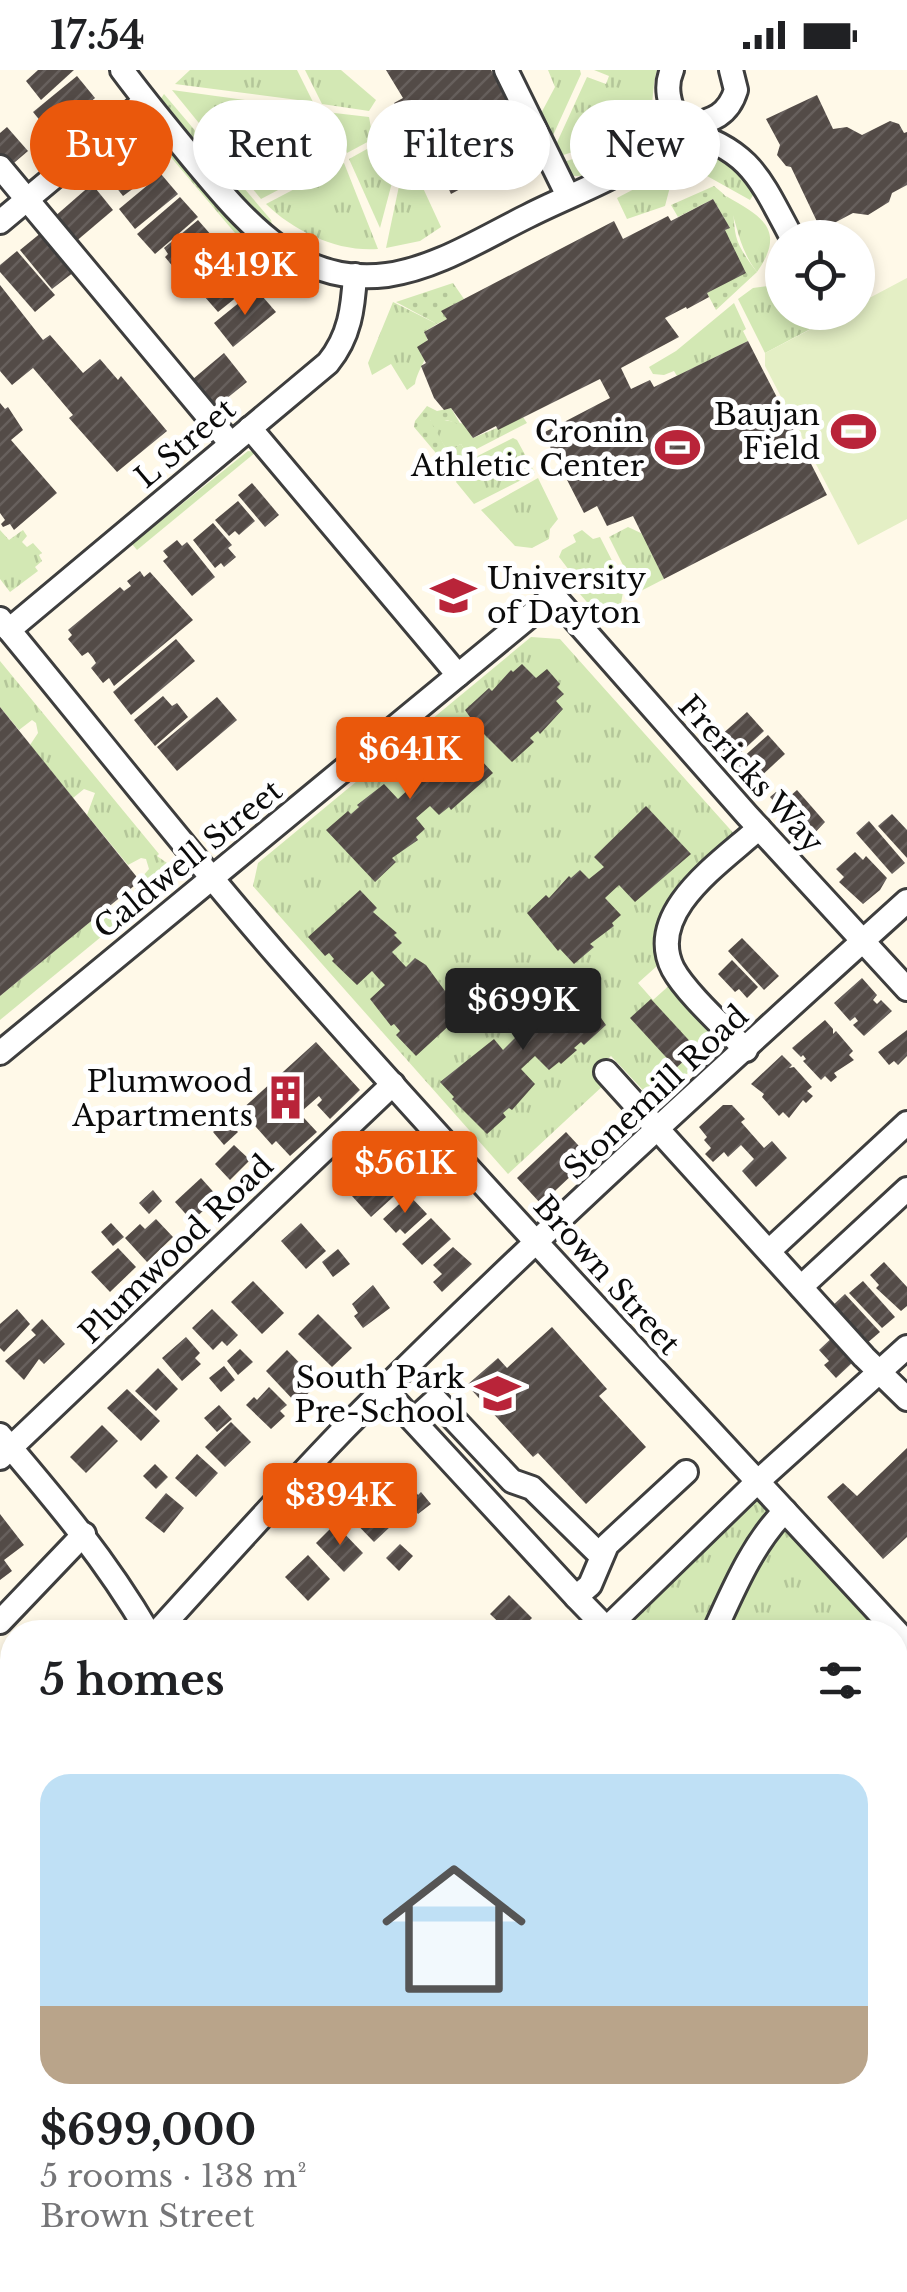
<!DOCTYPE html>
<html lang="en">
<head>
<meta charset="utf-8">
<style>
  body { margin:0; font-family:"Libre Baskerville",serif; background:#f2f2f2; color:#202124; height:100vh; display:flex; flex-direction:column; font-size:38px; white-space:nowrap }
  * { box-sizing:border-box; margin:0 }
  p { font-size:32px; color:#757577 }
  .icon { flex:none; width:55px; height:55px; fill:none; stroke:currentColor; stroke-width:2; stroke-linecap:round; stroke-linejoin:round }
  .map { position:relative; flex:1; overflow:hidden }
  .side { position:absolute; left:0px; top:1550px; width:908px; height:672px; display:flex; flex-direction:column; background:#fff; border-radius:40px 40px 0 0; box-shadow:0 5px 15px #0003 }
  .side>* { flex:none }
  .guide { position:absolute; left:30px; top:30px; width:848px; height:90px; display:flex; gap:20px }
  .controls { position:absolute; left:765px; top:150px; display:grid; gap:20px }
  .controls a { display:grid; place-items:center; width:110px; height:110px; border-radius:50%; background:#fff; box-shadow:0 5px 15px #0003; font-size:50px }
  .price { position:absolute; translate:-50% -85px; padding:0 22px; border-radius:10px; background:#ea580c; color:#fff; font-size:32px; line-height:65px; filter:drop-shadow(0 2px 5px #0008) }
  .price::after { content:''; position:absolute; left:50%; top:60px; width:30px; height:22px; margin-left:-15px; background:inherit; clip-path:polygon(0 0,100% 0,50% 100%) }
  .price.on { background:#222; color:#fff }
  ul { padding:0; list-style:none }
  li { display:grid; align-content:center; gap:20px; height:530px; padding:0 40px }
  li+li { border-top:2px solid #e0e0e0 }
  li span { display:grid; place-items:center; height:310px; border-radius:30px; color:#555 }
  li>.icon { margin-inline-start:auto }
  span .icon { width:180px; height:180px; fill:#fffc; stroke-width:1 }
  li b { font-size:42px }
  h2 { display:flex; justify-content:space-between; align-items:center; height:120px; padding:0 40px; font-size:42px }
  .chip { padding:0 35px; border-radius:45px; background:#fff; box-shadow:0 5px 15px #0003; font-size:35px; line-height:90px }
  .chip.on { background:#ea580c; color:#fff }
  .status { display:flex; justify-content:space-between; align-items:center; height:70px; padding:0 50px; background:#fff; direction:ltr }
  .status svg { height:28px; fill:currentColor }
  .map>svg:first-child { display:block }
</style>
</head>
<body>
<div class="status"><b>17:54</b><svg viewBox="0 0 49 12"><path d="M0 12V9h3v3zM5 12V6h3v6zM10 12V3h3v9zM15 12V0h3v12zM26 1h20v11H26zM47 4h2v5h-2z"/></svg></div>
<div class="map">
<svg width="907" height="2222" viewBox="0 0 907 2222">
  <defs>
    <pattern id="grass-tufts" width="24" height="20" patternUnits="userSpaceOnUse" patternTransform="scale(2.5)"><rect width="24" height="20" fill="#d3e8b4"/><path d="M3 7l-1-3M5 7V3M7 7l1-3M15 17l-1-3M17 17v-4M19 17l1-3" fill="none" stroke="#b4c699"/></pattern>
    <pattern id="garden-dots" width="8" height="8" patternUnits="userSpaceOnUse" patternTransform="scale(2.5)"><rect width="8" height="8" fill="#d3e8b4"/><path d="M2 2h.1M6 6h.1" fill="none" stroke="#b4c699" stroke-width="1.8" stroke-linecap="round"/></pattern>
    <pattern id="building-hatch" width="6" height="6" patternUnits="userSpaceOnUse" patternTransform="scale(2.5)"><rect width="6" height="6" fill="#534b47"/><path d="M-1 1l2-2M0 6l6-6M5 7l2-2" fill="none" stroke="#67605d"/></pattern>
  </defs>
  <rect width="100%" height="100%" fill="#fff9e8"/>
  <!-- grass -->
  <g fill="url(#grass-tufts)">
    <polygon points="190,0 297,0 313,32 175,14"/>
    <polygon points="305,0 341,0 376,30 369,41 322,34"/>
    <polygon points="548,0 580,0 581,4 550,72 538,49 555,17"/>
    <path d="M594,0h63c-7,22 0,45 -18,61l-82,26 -3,-8 33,-72 19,7 3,-8z"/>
    <polygon points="172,20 318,40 341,87 261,129"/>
    <polygon points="164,24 271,150 273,159 253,142 160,30"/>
    <polygon points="326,42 369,47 373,69 347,83"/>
    <polygon points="150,54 232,151 268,182 280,199 235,163 147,59"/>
    <path d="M631,71l8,5c-18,13 -48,35 -70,29l-9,-12z"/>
    <polygon points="376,74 398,90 380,158 349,89"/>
    <polygon points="704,79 737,97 755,122 750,130 691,97 700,89"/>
    <polygon points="404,92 411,92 441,157 420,171 386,178"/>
    <path d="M344,93l34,86c-41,3 -83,-17 -112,-45z"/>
    <polygon points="657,107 661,112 671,113 665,136 627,149 617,128"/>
    <path d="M726,126c35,20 61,33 31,76 -20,-26 -19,-49 -31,-76z"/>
    <polygon points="776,215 778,220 782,218 782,242 833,243 833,247 765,283 738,229 753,218"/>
    <path d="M393,232l44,22 -13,8c12,21 -6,33 -9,52l-8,6 -16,-26 -19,11 -4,-12z"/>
    <polygon points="734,233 746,259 743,261 748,271 677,306 674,301 664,305 653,304 649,297 676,281"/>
    <polygon points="523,347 527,353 467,384 461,374 447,380 429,351 434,348 465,354 473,368"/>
    <polygon points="513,368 517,370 535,403 474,434 456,412 461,402 458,396"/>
    <polygon points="248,381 256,382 137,480 132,474"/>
    <polygon points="538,408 558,449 550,459 549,469 532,478 515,476 481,440"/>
    <polygon points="628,457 643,464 664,509 637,523 609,467"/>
    <polygon points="0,460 9,470 23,460 27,466 22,472 27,477 33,473 42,483 39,485 42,491 35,497 38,501 10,522 0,509"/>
    <polygon points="582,460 593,469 600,467 627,520 623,522 620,539 612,543 611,550 605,553 567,509 572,504 559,487 562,480 576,472 573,465"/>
    <polygon points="531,567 560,569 736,766 663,836 654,863 657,896 638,913 653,930 672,913 724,970 655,1033 611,986 595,1001 606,1013 508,1104 253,816 258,793"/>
    <path d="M0,591l159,193 -2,2 10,7c4,18 -6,27 -22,34l-2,-6 -8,1v-7l14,-16 -3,-10 -5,-1 -13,7 -41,-50 8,-22 -11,-4 -11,9 -43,-53 8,-12 -2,-10 -4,-3 -13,10 -19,-23z"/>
    <polygon points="107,838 117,840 124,848 0,950 0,926"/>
    <polygon points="756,1413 907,1573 907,2098 895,2099 895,1562 603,1562"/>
  </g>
  <!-- garden -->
  <g fill="url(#garden-dots)">
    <path d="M714,116c25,19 17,25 22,50 3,12 13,26 21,36l-41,38 -9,-17 18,-63 4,-3 -16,-28 -35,18 -7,-12z"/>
    <polygon points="453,213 464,229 442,241 447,249 437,254 396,232"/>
    <polygon points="427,336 437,341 451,338 461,355 447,350 430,350 447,380 461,374 467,384 446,396 438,392 441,389 414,357 415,351"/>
  </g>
  <!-- pitch -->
  <polygon fill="#e4efc5" points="907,208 907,449 858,475 765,296 765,283 842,243 858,242 858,234"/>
  <!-- building -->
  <g fill="url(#building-hatch)">
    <polygon points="38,0 74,0 41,30 26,11"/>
    <polygon points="386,0 491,0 507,29 488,38 499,57 508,52 525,84 451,124 426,70 416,76 394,33 403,28"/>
    <polygon points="77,6 95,28 51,64 33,42"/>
    <polygon points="817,25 833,59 847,57 862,65 890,51 899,54 904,63 907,62 907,115 892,123 889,132 868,145 853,143 821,160 791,97 786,96 777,85 780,75 766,49"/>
    <polygon points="7,57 28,81 8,98 0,88 0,63"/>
    <polygon points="136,83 153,104 123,126 108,107 114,97"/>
    <polygon points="161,104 178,124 135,159 119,139"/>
    <polygon points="92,114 113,140 74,173 53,148"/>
    <polygon points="180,127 198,147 155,184 137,164"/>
    <polygon points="713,129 730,158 725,160 746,203 707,223 709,227 687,239 686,237 665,248 679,267 621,298 631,319 650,310 654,317 748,271 827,425 664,509 633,446 607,456 597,436 584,443 543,363 610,328 600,309 498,360 496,356 473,368 451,338 444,340 434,328 421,296 426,293 417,277 428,270 424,262 447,249 441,241 614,151 623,169 668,146 671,151"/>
    <polygon points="198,150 212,166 174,198 165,187 168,184 164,178"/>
    <polygon points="42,162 74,202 52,219 20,180"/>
    <polygon points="212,175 229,197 194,226 176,204"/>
    <polygon points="17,181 55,225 35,242 0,202 0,195"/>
    <polygon points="236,195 253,214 218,242 204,226 208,223 206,220"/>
    <polygon points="0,215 43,270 50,265 83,303 100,289 118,310 121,306 167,361 117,402 69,348 73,345 33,298 12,315 0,301"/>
    <polygon points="256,219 276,242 233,277 214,253"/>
    <polygon points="224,283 247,312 216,337 193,309"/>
    <polygon points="0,333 5,339 8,337 23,360 11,370 57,423 14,460 10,454 3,457 1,454 5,450 0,443"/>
    <polygon points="252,413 279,445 265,457 238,425"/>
    <polygon points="238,431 255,451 239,465 235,461 229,466 215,450"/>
    <polygon points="213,453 232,475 228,478 236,487 224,497 221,493 215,498 193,470"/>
    <polygon points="177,470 182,476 187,472 215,507 192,526 163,491 168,487 163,481"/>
    <polygon points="140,501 144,507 150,502 193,550 114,616 109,608 103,613 91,598 96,593 93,588 88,582 82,586 68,569 72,565 68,560 120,517 124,521 131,516 127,511"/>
    <polygon points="176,569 195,591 131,645 113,622"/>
    <polygon points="522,594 536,608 547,599 560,614 557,617 564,624 556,631 563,639 540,664 538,661 530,668 534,672 512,692 477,657 465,640 489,618 492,621 511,600 513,602"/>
    <polygon points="163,626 172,636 177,633 188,647 155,676 134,650"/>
    <polygon points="217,627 237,650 177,701 157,677"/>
    <polygon points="0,637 140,811 0,926"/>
    <polygon points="747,642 764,661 727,695 710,675"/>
    <polygon points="446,652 493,703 451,740 449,737 439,745 430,736 416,748 425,759 416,767 418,770 392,788 396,792 375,812 326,760 348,741 351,744 359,737 357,735 384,714 398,729 412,716 398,701 422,675 424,678 430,673 426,669"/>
    <polygon points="768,665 785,684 748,718 731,698"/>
    <polygon points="782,717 790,726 797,720 825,752 809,769 776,743 779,737 770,727"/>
    <polygon points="646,736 691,784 635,832 619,815 605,828 621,845 612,853 614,856 590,874 594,877 574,894 560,879 558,881 527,843 546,825 549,828 569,806 571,808 580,800 589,809 604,797 594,787"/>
    <polygon points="892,744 907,760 907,788 878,756"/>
    <polygon points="869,751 905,793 892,804 856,763"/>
    <polygon points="855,782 863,790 866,786 887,808 880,820 863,834 839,812 844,807 836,799"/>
    <polygon points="360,820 377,838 373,842 397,863 394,865 402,873 392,882 406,897 415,888 426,895 445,921 449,917 467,939 416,986 396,965 400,961 394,954 391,956 370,929 385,915 379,909 372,901 357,915 332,891 334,889 329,883 325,886 308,867"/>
    <polygon points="742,868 779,906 764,920 728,881"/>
    <polygon points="732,890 758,917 747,928 739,919 735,922 718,904"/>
    <polygon points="559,903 594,938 606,955 584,975 581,972 574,978 577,980 561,994 559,992 549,1000 535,986 521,999 535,1014 512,1040 509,1038 503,1043 506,1047 487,1064 452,1029 454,1027 440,1012 494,969 503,980 517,966 507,956 517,947 515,946 540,926 537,923"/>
    <polygon points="862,908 877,925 873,930 877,934 881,930 892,941 864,966 853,955 858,951 855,947 850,951 834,933"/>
    <polygon points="651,929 697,979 676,998 630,948"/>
    <polygon points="825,950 833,959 833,964 836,961 853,981 849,985 854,990 834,1003 837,1007 831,1012 825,1006 821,1010 803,991 806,989 803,985 801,987 792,978"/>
    <polygon points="907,960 907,986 898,995 894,991 889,995 878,982"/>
    <polygon points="316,972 360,1020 330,1049 317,1035 322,1030 319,1026 294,1048 298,1052 304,1048 317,1062 290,1086 276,1071 272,1075 241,1040"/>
    <polygon points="782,985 792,995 789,998 794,997 812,1017 807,1021 813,1026 806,1033 803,1030 789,1048 783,1042 779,1046 762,1027 764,1024 751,1014"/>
    <polygon points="723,1035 732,1035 745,1049 741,1052 764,1078 772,1071 787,1088 756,1117 742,1101 754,1089 741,1075 728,1087 724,1082 713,1092 705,1084 711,1078 704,1070 707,1067 699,1057"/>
    <polygon points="226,1050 238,1062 224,1075 213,1062"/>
    <polygon points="566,1062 590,1088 541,1134 517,1108"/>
    <polygon points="234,1075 250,1090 230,1110 215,1094"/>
    <polygon points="359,1076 366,1084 370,1080 382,1094 361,1112 351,1102 347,1105 338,1095"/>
    <polygon points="384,1097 403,1118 371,1147 352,1126"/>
    <polygon points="201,1108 218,1127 192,1151 175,1132"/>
    <polygon points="153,1120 162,1131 149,1144 139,1133"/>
    <polygon points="409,1125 427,1144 405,1164 400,1159 396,1163 383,1149"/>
    <polygon points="431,1148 451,1169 422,1195 402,1174"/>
    <polygon points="156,1149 173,1167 147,1192 125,1168 140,1154 145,1159"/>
    <polygon points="111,1153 124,1167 113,1176 101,1162"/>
    <polygon points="301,1153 326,1181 306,1199 281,1171"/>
    <polygon points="453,1177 472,1194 442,1222 433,1212 442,1204 433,1195"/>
    <polygon points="118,1178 136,1197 110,1222 91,1202"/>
    <polygon points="338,1179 350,1194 333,1207 322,1192"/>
    <polygon points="884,1192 907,1217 907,1236 901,1241 876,1218 879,1215 870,1205"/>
    <polygon points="253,1211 284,1243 262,1264 231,1232"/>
    <polygon points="863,1211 895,1247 882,1258 849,1223"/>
    <polygon points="373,1215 390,1238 363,1258 354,1246 358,1243 352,1234"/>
    <polygon points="845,1224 880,1262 866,1274 831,1237"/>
    <polygon points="17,1239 30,1254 4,1282 0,1278 0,1254"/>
    <polygon points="212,1239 238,1265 227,1276 222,1271 213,1280 192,1258"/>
    <polygon points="318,1244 352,1278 332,1297 298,1264"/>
    <polygon points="42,1249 65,1274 44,1294 39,1289 24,1310 5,1291 36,1265 31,1260"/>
    <polygon points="552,1257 607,1319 599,1326 646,1377 586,1434 538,1383 533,1387 467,1315 498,1288 507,1298"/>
    <polygon points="836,1264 856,1285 850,1290 852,1293 836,1308 824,1295 829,1291 819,1280"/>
    <polygon points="186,1267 200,1283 195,1288 201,1294 182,1311 162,1288"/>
    <polygon points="240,1279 253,1292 238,1305 227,1291"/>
    <polygon points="287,1280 319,1313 297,1334 266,1301"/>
    <polygon points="224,1296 235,1310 221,1322 209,1308"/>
    <polygon points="158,1298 178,1319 156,1341 135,1321"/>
    <polygon points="269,1317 287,1335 280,1341 285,1346 271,1359 246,1335 254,1327 257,1330"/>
    <polygon points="127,1319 160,1351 141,1371 107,1338"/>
    <polygon points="219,1335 232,1349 217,1362 204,1348"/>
    <polygon points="231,1352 251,1372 225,1397 205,1377"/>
    <polygon points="102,1355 118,1371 86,1403 70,1387"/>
    <polygon points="907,1378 907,1467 883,1489 827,1427 843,1413 857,1426"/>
    <polygon points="197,1384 218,1403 196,1427 175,1408"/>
    <polygon points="155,1394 168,1407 156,1419 143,1406"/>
    <polygon points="395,1394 418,1425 421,1422 431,1434 418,1444 408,1432 398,1439 375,1409"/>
    <polygon points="166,1423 184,1438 164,1463 145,1448"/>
    <polygon points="365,1426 392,1455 374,1472 346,1443"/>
    <polygon points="0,1444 24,1475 4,1490 12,1501 0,1510"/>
    <polygon points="335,1454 363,1483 344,1502 316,1473"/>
    <polygon points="400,1474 413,1486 399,1501 386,1488"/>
    <polygon points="308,1485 330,1509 308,1531 285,1507"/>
    <polygon points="509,1525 532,1548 518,1562 509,1562 490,1544"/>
    <polygon points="0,1838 12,1848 12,1939 0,1929 7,1917 0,1912"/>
    <polygon points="655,2210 705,2210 721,2222 653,2222 648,2218"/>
  </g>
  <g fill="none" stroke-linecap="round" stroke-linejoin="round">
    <defs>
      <g id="minor">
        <path d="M122,0c23,31 47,60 71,89 51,61 104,128 194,116 50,-7 96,-37 141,-59 53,-27 109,-43 151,-87 71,20 80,47 113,109"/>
        <polyline points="506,0 568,126"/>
        <path d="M672,0c-9,20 0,38 7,59 27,-8 48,-9 57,-39l-5,-20"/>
        <polyline points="0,97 231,374"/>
        <polyline points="0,152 145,31"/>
        <polyline points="250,358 458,605"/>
        <path d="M0,549c93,112 183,228 279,338 205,233 418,458 628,686"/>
        <path d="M9,560l319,-267c22,-27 25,-55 27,-88"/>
        <path d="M746,980c-20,-21 -60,-57 -73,-81 -29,-57 49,-107 86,-141"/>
        <polyline points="0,983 554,526 747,745 907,919"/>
        <polyline points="606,1002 864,1287 907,1329"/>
        <polyline points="769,1181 907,1053"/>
        <polyline points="801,1217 907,1119"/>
        <polyline points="384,1319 576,1527"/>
        <polyline points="415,1349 436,1330 512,1411 532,1418 600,1485"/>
        <path d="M0,1365c56,66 104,122 148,197"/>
        <polyline points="0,1388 393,1014"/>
        <polyline points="0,1552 84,1464"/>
        <polyline points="607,1559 576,1527 590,1515 607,1475 686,1402"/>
        <path d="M157,1562c63,-69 125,-139 190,-206 180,-181 371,-354 560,-525"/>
        <polyline points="603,1562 756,1413 907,1277"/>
        <path d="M714,1562c19,-41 38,-88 71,-121"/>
        <polyline points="0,1757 12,1741"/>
        <polyline points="895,1886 903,1915 895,1953"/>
        <polyline points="5,1990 12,1979"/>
        <polyline points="895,2106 907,2098"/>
        <polyline points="515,2210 535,2222"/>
        <polyline points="891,2210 907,2220"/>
        <polyline points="788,2222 796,2210"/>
      </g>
      <g id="major">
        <polyline points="0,2060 12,2068"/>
        <polyline points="223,2210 241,2222"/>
      </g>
    </defs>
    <!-- minor casing -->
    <use href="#minor" stroke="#3e3e3e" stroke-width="28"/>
    <!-- major casing -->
    <use href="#major" stroke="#1c1c1c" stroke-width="35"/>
    <!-- minor -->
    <use href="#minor" stroke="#fff" stroke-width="22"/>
    <!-- major -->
    <use href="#major" stroke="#f8c65f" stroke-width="30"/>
  </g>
  <!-- icons -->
  <defs>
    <symbol id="stadium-bare" viewBox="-9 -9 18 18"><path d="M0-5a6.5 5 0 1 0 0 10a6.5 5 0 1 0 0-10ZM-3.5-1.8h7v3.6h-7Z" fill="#b92439" stroke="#fff" stroke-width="2.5" paint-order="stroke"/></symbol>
    <symbol id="university-bare" viewBox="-9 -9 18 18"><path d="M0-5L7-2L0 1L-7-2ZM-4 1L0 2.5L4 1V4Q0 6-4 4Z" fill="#b92439" stroke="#fff" stroke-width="2.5" paint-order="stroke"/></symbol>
    <symbol id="building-bare" viewBox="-9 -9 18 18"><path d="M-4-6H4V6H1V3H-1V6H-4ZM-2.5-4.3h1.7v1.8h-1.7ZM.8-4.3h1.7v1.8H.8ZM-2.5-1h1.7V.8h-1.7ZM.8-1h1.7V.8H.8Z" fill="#b92439" stroke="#fff" stroke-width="2.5" paint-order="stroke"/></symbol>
    <symbol id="school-bare" viewBox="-9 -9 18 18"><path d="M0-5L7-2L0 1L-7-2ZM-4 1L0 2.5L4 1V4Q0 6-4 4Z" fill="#b92439" stroke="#fff" stroke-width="2.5" paint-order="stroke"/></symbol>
  </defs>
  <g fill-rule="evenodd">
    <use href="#stadium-bare" x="822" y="330" width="63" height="63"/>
    <use href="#stadium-bare" x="646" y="346" width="63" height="63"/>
    <use href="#university-bare" x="422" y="494" width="63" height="63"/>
    <use href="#building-bare" x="254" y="996" width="63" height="63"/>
    <use href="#school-bare" x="466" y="1292" width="63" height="63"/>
  </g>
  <g text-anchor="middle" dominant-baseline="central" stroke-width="10" stroke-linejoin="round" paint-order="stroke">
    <!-- poi labels -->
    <g font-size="30" fill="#0b0b0b" stroke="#fff" text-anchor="end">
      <text x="820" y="344">Baujan<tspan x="820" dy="34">Field</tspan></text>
      <text x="644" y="361">Cronin<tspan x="644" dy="34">Athletic Center</tspan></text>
      <text x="487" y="508" text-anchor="start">University<tspan x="487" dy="34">of Dayton</tspan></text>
      <text x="253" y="1011">Plumwood<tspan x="253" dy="34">Apartments</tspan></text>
      <text x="465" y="1307">South Park<tspan x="465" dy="34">Pre-School</tspan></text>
    </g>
    <!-- street labels -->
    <g font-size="30" fill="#0b0b0b" stroke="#fff">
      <text transform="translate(185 373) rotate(-40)">L Street</text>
      <text transform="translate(751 704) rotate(48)">Frericks Way</text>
      <text transform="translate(188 789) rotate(-39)">Caldwell Street</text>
      <text transform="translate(656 1022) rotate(-43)">Stonemill Road</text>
      <text transform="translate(176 1179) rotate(-44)">Plumwood Road</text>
      <text transform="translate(607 1205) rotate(48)">Brown Street</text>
    </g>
  </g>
</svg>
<div class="controls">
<a><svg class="icon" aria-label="locate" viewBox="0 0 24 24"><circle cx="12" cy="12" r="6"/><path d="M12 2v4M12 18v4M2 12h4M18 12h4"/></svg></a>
</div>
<b class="price" style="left:245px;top:248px">$419K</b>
<b class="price" style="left:410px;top:732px">$641K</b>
<b class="price on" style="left:523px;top:983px">$699K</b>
<b class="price" style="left:405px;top:1146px">$561K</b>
<b class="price" style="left:340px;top:1478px">$394K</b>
<div class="guide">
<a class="chip on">Buy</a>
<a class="chip">Rent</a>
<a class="chip">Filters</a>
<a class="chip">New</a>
</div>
<section class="side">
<h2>5 homes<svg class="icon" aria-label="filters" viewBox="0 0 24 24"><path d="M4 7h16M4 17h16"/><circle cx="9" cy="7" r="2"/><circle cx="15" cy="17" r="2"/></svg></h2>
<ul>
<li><span style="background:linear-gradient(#bfe0f5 75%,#b9a48a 0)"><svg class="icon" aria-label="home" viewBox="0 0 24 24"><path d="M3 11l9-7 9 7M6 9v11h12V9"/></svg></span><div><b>$699,000</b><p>5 rooms · 138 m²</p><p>Brown Street</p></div></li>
</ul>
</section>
</div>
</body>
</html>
